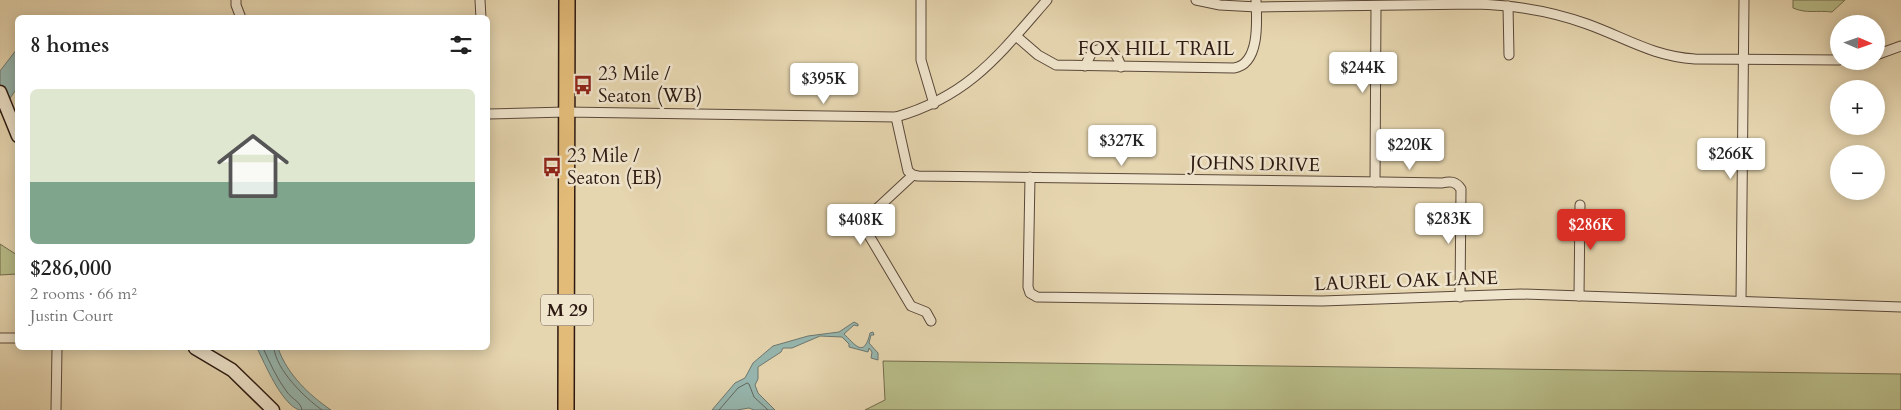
<!DOCTYPE html>
<html lang="en">
<head>
<meta charset="utf-8">
<style>
  body { margin:0; font-family:Cardo,serif; background:#f2f2f2; color:#222; height:100vh; display:flex; flex-direction:column; font-size:19px; white-space:nowrap }
  * { box-sizing:border-box; margin:0 }
  p { font-size:16px; color:#767676 }
  .icon { flex:none; width:28px; height:28px; fill:none; stroke:currentColor; stroke-width:2; stroke-linecap:round; stroke-linejoin:round }
  .map { position:relative; flex:1; overflow:hidden }
  .side { position:absolute; left:15px; top:15px; width:475px; height:335px; display:flex; flex-direction:column; background:#fff; border-radius:8px; box-shadow:0 2px 12px #0003 }
  .side>* { flex:none }
  .needle { width:32px; rotate:92deg }
  .tools { position:absolute; left:1830px; top:15px; display:grid; gap:10px }
  .tools a { display:grid; place-items:center; width:55px; height:55px; border-radius:50%; background:#fff; box-shadow:0 2px 12px #0003; font-size:25px }
  .price { position:absolute; translate:-50% -42px; padding:0 11px; border-radius:5px; background:#fff; color:#222; font-size:16px; line-height:32px; filter:drop-shadow(0 1px 2px #0008) }
  .price::after { content:''; position:absolute; left:50%; top:30px; width:15px; height:11px; margin-left:-8px; background:inherit; clip-path:polygon(0 0,100% 0,50% 100%) }
  .price.active { background:#d93025; color:#fff }
  ul { padding:0; list-style:none }
  li { display:grid; align-content:center; gap:10px; height:265px; padding:0 15px }
  li+li { border-top:1px solid #e0e0e0 }
  li span { display:grid; place-items:center; height:155px; border-radius:8px; color:#555 }
  li>.icon { margin-inline-start:auto }
  span .icon { width:90px; height:90px; fill:#fffc; stroke-width:1 }
  li b { font-size:21px }
  h2 { display:flex; justify-content:space-between; align-items:center; height:60px; padding:0 15px; font-size:21px }
  .map>svg:first-child { display:block }
</style>
</head>
<body>
<div class="map">
<svg width="1901" height="410" viewBox="0 0 1901 410">
  <rect width="100%" height="100%" fill="#e6d6b0"/>
  <filter id="stains"><feTurbulence type="fractalNoise" baseFrequency=".004" numOctaves="4"/><feColorMatrix values="0 0 0 0 .2 0 0 0 0 .09 0 0 0 0 .02 0 0 0 .5 -.17"/></filter>
  <radialGradient id="worn" r=".72"><stop offset=".6" stop-color="#630" stop-opacity="0"/><stop offset="1" stop-color="#630" stop-opacity=".3"/></radialGradient>
  <!-- green -->
  <g fill="#b8bd89" stroke="#726b4d">
    <path d="M1793,0h52l-13,12c-15,-2 -25,2 -39,-4z"/>
    <polygon points="0,244 17,255 17,274 0,275"/>
    <polygon points="883,361 1901,374 1901,410 865,410 885,400"/>
  </g>
  <!-- water -->
  <g fill="#97b8b1" stroke="#6c7871">
    <polygon points="17,49 17,88 0,113 0,71"/>
    <path d="M854,322l4,2v2l-4,-1 -10,9c10,9 20,26 26,-1l3,-1 1,3h-3l-2,8 9,10v7l-7,-2 1,-6 -3,-4 -1,4 -19,-5v-3l-7,-7 -22,-1 -28,12h-9l-2,4 -23,15v12l-3,6 3,8 17,17h-21l-5,-2 -12,2h-25l23,-27 10,-5 8,-15 20,-17 35,-10 31,-4z"/>
    <path d="M257,348h21c9,26 31,47 53,62 -7,0 -26,0 -32,0 -18,-7 -34,-46 -42,-62z"/>
  </g>
  <g fill="none" stroke-linecap="round" stroke-linejoin="round">
    <!-- shore -->
    <g stroke="#626861" stroke-width="1">
      <path d="M263,348c7,15 14,31 24,44 5,7 14,10 15,18"/>
      <path d="M274,348c2,22 31,50 48,62"/>
      <polyline points="719,410 738,388 747,383 749,384 754,397 768,410"/>
    </g>
    <defs>
      <g id="street">
        <polyline points="236,0 236,5 241,18"/>
        <polyline points="480,0 481,18"/>
        <polyline points="921,0 921,60 934,104"/>
        <path d="M1196,0l24,5 37,2 218,-3c38,1 76,7 112,20 39,14 65,32 108,35l144,1"/>
        <polyline points="1508,6 1509,55"/>
        <path d="M1016,36l22,19 18,10 178,3c26,-4 23,-47 22,-68"/>
        <polyline points="1876,55 1901,46"/>
        <path d="M1085,66l7,-14 11,-4c11,2 15,8 18,19"/>
        <path d="M488,114l78,-2 330,5c73,-21 103,-62 151,-117"/>
        <path d="M896,117l12,54 5,4 5,1 465,6 59,1c8,-2 14,-2 19,6l-1,108"/>
        <polyline points="913,175 870,215 864,224 864,227 911,306 926,312 931,321"/>
        <polyline points="1030,177 1028,287 1030,293 1037,297 1322,301 1521,294 1901,307"/>
        <polyline points="1375,182 1376,7"/>
        <polyline points="1579,296 1580,205"/>
        <polyline points="1741,301 1744,0"/>
        <polyline points="0,338 18,338"/>
        <polyline points="56,410 57,348"/>
      </g>
      <g id="secondary">
        <polyline points="0,92 18,136"/>
        <polyline points="195,348 232,370 273,410"/>
      </g>
      <polyline id="primary" points="566,410 567,0"/>
    </defs>
    <!-- street casing -->
    <use href="#street" stroke="#5a4839" stroke-width="11"/>
    <!-- secondary casing -->
    <use href="#secondary" stroke="#2c1911" stroke-width="15"/>
    <!-- primary casing -->
    <use href="#primary" stroke="#2c1911" stroke-width="18"/>
    <!-- street -->
    <use href="#street" stroke="#efe4cc" stroke-width="9"/>
    <!-- secondary -->
    <use href="#secondary" stroke="#efe4cc" stroke-width="12"/>
    <!-- primary -->
    <use href="#primary" stroke="#e3bb78" stroke-width="15"/>
  </g>
  <!-- icons -->
  <defs>
    <symbol id="bus-bare" viewBox="-9 -9 18 18"><path d="M-5-6H5V4H4V6H2V4H-2V6H-4V4H-5ZM-3.5-4V0h7V-4ZM-3.5 1.2v1.5H-2V1.2ZM2 1.2v1.5H3.5V1.2Z" fill="#8f2418" stroke="#efe4cc" stroke-width="2.5" paint-order="stroke"/></symbol>
  </defs>
  <g fill-rule="evenodd">
    <use href="#bus-bare" x="569" y="71" width="28" height="28"/>
    <use href="#bus-bare" x="538" y="153" width="28" height="28"/>
  </g>
  <g text-anchor="middle" dominant-baseline="central" stroke-width="5" stroke-linejoin="round" paint-order="stroke">
    <!-- shield labels -->
    <rect fill="#efe4cc" stroke="#665649" stroke-width="1" x="541" y="294.5" width="52" height="31" rx="4"/>
    <g font-size="18" font-weight="bold" fill="#2c1911">
      <text x="567" y="310">M 29</text>
    </g>
    <!-- street labels -->
    <g font-size="19" fill="#2c1911" stroke="#efe4cc">
      <text x="1156" y="49">FOX HILL TRAIL</text>
      <text transform="translate(1255 164) rotate(1)">JOHNS DRIVE</text>
      <text transform="translate(1406 281) rotate(-2)">LAUREL OAK LANE</text>
    </g>
    <!-- poi labels -->
    <g font-size="19" fill="#2c1911" stroke="#efe4cc" text-anchor="start">
      <text x="598" y="74">23 Mile /<tspan x="598" dy="22">Seaton (WB)</tspan></text>
      <text x="567" y="156">23 Mile /<tspan x="567" dy="22">Seaton (EB)</tspan></text>
    </g>
  </g>
  <rect width="100%" height="100%" filter="url(#stains)"/>
  <rect width="100%" height="100%" fill="url(#worn)"/>
</svg>
<div class="tools">
<a><svg class="needle" viewBox="-14 -14 28 28"><path d="M0-13l5 13h-10z" fill="#e53935"/><path d="M0 13l5-13h-10z" fill="#767676"/></svg></a>
<a>+</a>
<a>−</a>
</div>
<b class="price" style="left:1363px;top:94px">$244K</b>
<b class="price" style="left:824px;top:105px">$395K</b>
<b class="price" style="left:1122px;top:167px">$327K</b>
<b class="price" style="left:1410px;top:171px">$220K</b>
<b class="price" style="left:1731px;top:180px">$266K</b>
<b class="price" style="left:1449px;top:245px">$283K</b>
<b class="price" style="left:861px;top:246px">$408K</b>
<b class="price active" style="left:1591px;top:251px">$286K</b>
<section class="side">
<h2>8 homes<svg class="icon" aria-label="filters" viewBox="0 0 24 24"><path d="M4 7h16M4 17h16"/><circle cx="9" cy="7" r="2"/><circle cx="15" cy="17" r="2"/></svg></h2>
<ul>
<li><span style="background:linear-gradient(#dfe7d0 60%,#7fa58c 0)"><svg class="icon" aria-label="home" viewBox="0 0 24 24"><path d="M3 11l9-7 9 7M6 9v11h12V9"/></svg></span><div><b>$286,000</b><p>2 rooms · 66 m²</p><p>Justin Court</p></div></li>
</ul>
</section>
</div>
</body>
</html>
